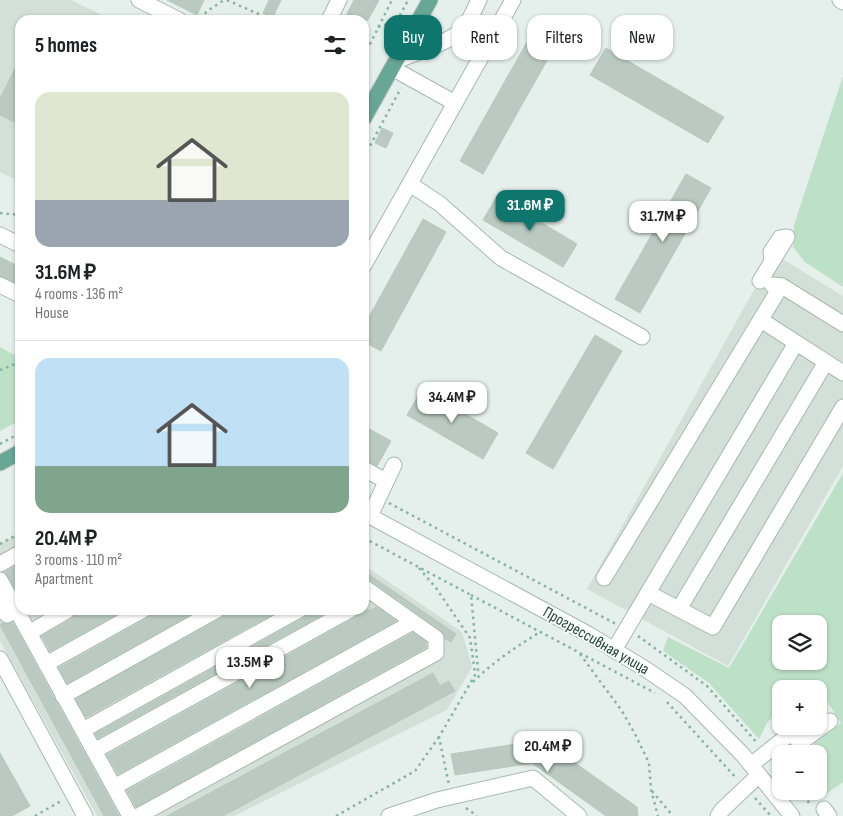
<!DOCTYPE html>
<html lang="en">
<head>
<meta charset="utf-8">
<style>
  body { margin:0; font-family:"Sofia Sans Condensed",sans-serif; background:#f2f2f2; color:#202124; height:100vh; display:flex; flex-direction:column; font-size:19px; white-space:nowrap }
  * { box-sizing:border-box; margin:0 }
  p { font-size:16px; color:#757577 }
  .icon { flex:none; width:28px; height:28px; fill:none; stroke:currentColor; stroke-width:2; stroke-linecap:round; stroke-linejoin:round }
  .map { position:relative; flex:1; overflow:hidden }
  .panel { position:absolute; left:15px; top:15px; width:354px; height:600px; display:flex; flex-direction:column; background:#fff; border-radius:15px; box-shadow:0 1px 4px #0004 }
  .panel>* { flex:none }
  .guide { position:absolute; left:384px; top:15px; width:384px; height:45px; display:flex; gap:10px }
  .buttons { position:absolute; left:772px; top:615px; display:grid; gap:10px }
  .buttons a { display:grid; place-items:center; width:55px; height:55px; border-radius:10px; background:#fff; box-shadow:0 1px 4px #0004; font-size:25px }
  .price { position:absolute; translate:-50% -42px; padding:0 11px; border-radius:10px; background:#fff; color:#222; font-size:16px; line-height:32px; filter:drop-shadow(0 1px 2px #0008) }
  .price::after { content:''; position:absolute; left:50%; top:30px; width:15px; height:11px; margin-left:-8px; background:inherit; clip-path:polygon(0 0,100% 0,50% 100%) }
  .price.current { background:#0f766e; color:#fff }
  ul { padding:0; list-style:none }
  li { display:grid; align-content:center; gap:10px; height:265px; padding:0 20px }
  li+li { border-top:1px solid #e0e0e0 }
  li span { display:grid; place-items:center; height:155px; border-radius:15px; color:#555 }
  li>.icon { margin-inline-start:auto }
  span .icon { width:90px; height:90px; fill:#fffc; stroke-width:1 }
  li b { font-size:21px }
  h2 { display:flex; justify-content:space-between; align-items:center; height:60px; padding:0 20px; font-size:21px }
  .chip { padding:0 18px; border-radius:15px; background:#fff; box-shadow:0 1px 4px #0004; font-size:18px; line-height:45px }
  .chip.current { background:#0f766e; color:#fff }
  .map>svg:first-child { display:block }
</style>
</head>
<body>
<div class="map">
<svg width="843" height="816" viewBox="0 0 843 816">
  <rect width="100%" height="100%" fill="#e5efeb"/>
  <!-- built -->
  <g fill="#d3dfd9">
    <polygon points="0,0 71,0 112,20 20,20 20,182 0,172"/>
    <polygon points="774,254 843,296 843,466 728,666 587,589"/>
    <polygon points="20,533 20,610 364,610 364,565 462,632 472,667 447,710 234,816 97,816 0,641 0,544"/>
  </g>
  <!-- green -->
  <g fill="#bde1c7" fill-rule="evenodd">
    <polygon points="843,76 843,287 805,262 793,247 794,225"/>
    <polygon points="0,347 20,358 20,420 0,431"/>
    <path d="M843,473v309l-18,13 -8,-4h2v-37h-6l2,-12 26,-19 -22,-34 -6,-5 -6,5h-26v19l-14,15 -8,16 -50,-56 -46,-32 5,-14 61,31zM781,624h38v37h-38z"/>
  </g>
  <!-- building -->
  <g fill="#bacac3" stroke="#b7c9c1">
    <polygon points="167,0 204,0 197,15"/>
    <polygon points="269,0 281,0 273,17 263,13"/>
    <polygon points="354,0 379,0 368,20 344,20"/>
    <polygon points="527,42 550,55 483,174 460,161"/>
    <polygon points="606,48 724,117 708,143 590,75"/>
    <polygon points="20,58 20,111 14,122 0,115 0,99"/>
    <polygon points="382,128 393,133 386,148 375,143"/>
    <polygon points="686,174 711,188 640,313 615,299"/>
    <polygon points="497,196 577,244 563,267 483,220"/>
    <polygon points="423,219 446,232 381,351 364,342 364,326"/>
    <polygon points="0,257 20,267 20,285 0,276"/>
    <polygon points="595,335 622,351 553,469 526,453"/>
    <polygon points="422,389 498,433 483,459 407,415"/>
    <polygon points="364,426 391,441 377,466 364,459"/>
    <polygon points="20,564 20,597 5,572"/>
    <polygon points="364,571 456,634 451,642 445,639 441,630 369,579 364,578"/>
    <polygon points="376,607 396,621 118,774 107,755 355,618 358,614 359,610 371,610"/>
    <polygon points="77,610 124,610 50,651 42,636 73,618"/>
    <polygon points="152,610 198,610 67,683 59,668 148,618 151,614"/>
    <polygon points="226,610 280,610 86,717 76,699 222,618 225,614"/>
    <polygon points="308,610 331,610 98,738 95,734 304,618 307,614"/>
    <polygon points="2,623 7,624 13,623 119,816 104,816 0,625"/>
    <polygon points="413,633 425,641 427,647 136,807 127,791"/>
    <polygon points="433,673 440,686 449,681 455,691 223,816 167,816"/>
    <polygon points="543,740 637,807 638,816 606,816 532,763 455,775 451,754"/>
    <polygon points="0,753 30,806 12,816 0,816"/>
  </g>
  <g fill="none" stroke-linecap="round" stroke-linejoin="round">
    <defs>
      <g id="minor">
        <polyline points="139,0 179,20"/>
        <polyline points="840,0 843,2"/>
        <polyline points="329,20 339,0"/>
        <path d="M396,61c18,-8 50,-17 65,-30 8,-8 13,-21 18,-31"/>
        <polyline points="392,68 455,103"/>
        <polyline points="410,184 440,204 501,258 642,337"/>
        <polyline points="0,235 20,245"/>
        <polyline points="364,265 513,0"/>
        <polyline points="760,281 787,237 780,238 771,252 772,260"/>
        <polyline points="0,285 20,295"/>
        <polyline points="772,285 782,286 843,324"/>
        <polyline points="761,320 843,373"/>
        <polyline points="364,469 386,481"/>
        <polyline points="364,513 588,634 647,670 685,696 743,755 792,816"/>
        <polyline points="370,516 394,465"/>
        <polyline points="0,564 20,553"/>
        <polyline points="604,578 781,286"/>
        <polyline points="0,580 130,816"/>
        <polyline points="648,593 713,627 843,407"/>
        <polyline points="0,603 7,615 16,610"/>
        <polyline points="679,609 826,362"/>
        <polyline points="29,633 68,610"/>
        <polyline points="614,650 796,343"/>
        <polyline points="0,659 85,816"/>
        <polyline points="46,664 143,610"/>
        <polyline points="63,696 217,610"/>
        <polyline points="786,726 800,743 830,721"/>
        <polyline points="83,730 299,610"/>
        <polyline points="94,751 350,610"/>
        <polyline points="751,765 791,733"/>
        <polyline points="114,787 413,622"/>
        <polyline points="824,809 829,816"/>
        <polyline points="138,816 436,653 436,638 364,587"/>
        <polyline points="389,816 437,800 533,778 579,816"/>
        <polyline points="718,816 722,810 759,775"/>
      </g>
      <g id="major">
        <polyline points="364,118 430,0"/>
        <polyline points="0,463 20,452"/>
      </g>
    </defs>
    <!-- minor casing -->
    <use href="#minor" stroke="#a7b8b2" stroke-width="17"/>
    <!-- major casing -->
    <use href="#major" stroke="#c1cac8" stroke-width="17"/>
    <!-- path -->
    <g stroke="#84b4a5" stroke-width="2.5" stroke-dasharray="2.5 4" stroke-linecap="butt">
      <polyline points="227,0 272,20"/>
      <polyline points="203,20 206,12 224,0"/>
      <polyline points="378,27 397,21 408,0"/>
      <polyline points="364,56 392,0"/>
      <polyline points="364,157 401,88"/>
      <polyline points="0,213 20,215"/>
      <polyline points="0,370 20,362"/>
      <polyline points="0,444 20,433"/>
      <polyline points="389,503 616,624"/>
      <polyline points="364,538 471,595 478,670 439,737 449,785"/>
      <polyline points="0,544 20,533"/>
      <polyline points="419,568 436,588 470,638 475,673"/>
      <polyline points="471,595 655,693"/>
      <polyline points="638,636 707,686 758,744"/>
      <polyline points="580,654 622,711 635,734 649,763 651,790 658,816"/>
      <path d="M473,682c20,-20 43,-35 67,-50"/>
      <polyline points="667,702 737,779"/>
      <polyline points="775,763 781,770"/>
      <polyline points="652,791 673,816"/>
      <polyline points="799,791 811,805"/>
      <polyline points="755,798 771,816"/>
      <polyline points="466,808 477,816"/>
      <polyline points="35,816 61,801"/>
      <polyline points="336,816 415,771 439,737"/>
    </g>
    <!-- minor -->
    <use href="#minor" stroke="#fff" stroke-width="15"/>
    <!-- major -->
    <use href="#major" stroke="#68a796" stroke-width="15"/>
  </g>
  <g text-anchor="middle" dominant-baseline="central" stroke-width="4" stroke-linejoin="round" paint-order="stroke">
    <!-- street labels -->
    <g font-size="16" fill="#23433a" stroke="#f6fbf9">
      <text transform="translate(596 641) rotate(30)">Прогрессивная улица</text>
    </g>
  </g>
</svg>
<div class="buttons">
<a><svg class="icon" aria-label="layers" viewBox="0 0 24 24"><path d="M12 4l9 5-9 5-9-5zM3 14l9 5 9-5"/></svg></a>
<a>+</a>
<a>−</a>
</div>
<b class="price current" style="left:530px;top:232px">31.6M ₽</b>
<b class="price" style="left:663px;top:243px">31.7M ₽</b>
<b class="price" style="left:452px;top:424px">34.4M ₽</b>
<b class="price" style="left:250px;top:689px">13.5M ₽</b>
<b class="price" style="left:548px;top:773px">20.4M ₽</b>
<div class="guide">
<a class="chip current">Buy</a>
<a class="chip">Rent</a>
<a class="chip">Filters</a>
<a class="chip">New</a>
</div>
<section class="panel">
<h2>5 homes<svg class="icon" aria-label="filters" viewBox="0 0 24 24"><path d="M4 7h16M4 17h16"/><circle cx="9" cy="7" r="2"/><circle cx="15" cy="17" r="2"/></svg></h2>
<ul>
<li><span style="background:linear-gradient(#dfe7d0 70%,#9aa5b1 0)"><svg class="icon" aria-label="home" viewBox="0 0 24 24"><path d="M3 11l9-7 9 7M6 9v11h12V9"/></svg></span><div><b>31.6M ₽</b><p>4 rooms · 136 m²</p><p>House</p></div></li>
<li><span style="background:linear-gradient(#bfe0f5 70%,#7fa58c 0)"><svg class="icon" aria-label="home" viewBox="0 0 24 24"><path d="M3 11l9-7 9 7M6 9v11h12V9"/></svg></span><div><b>20.4M ₽</b><p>3 rooms · 110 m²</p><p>Apartment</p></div></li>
</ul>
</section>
</div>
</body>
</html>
